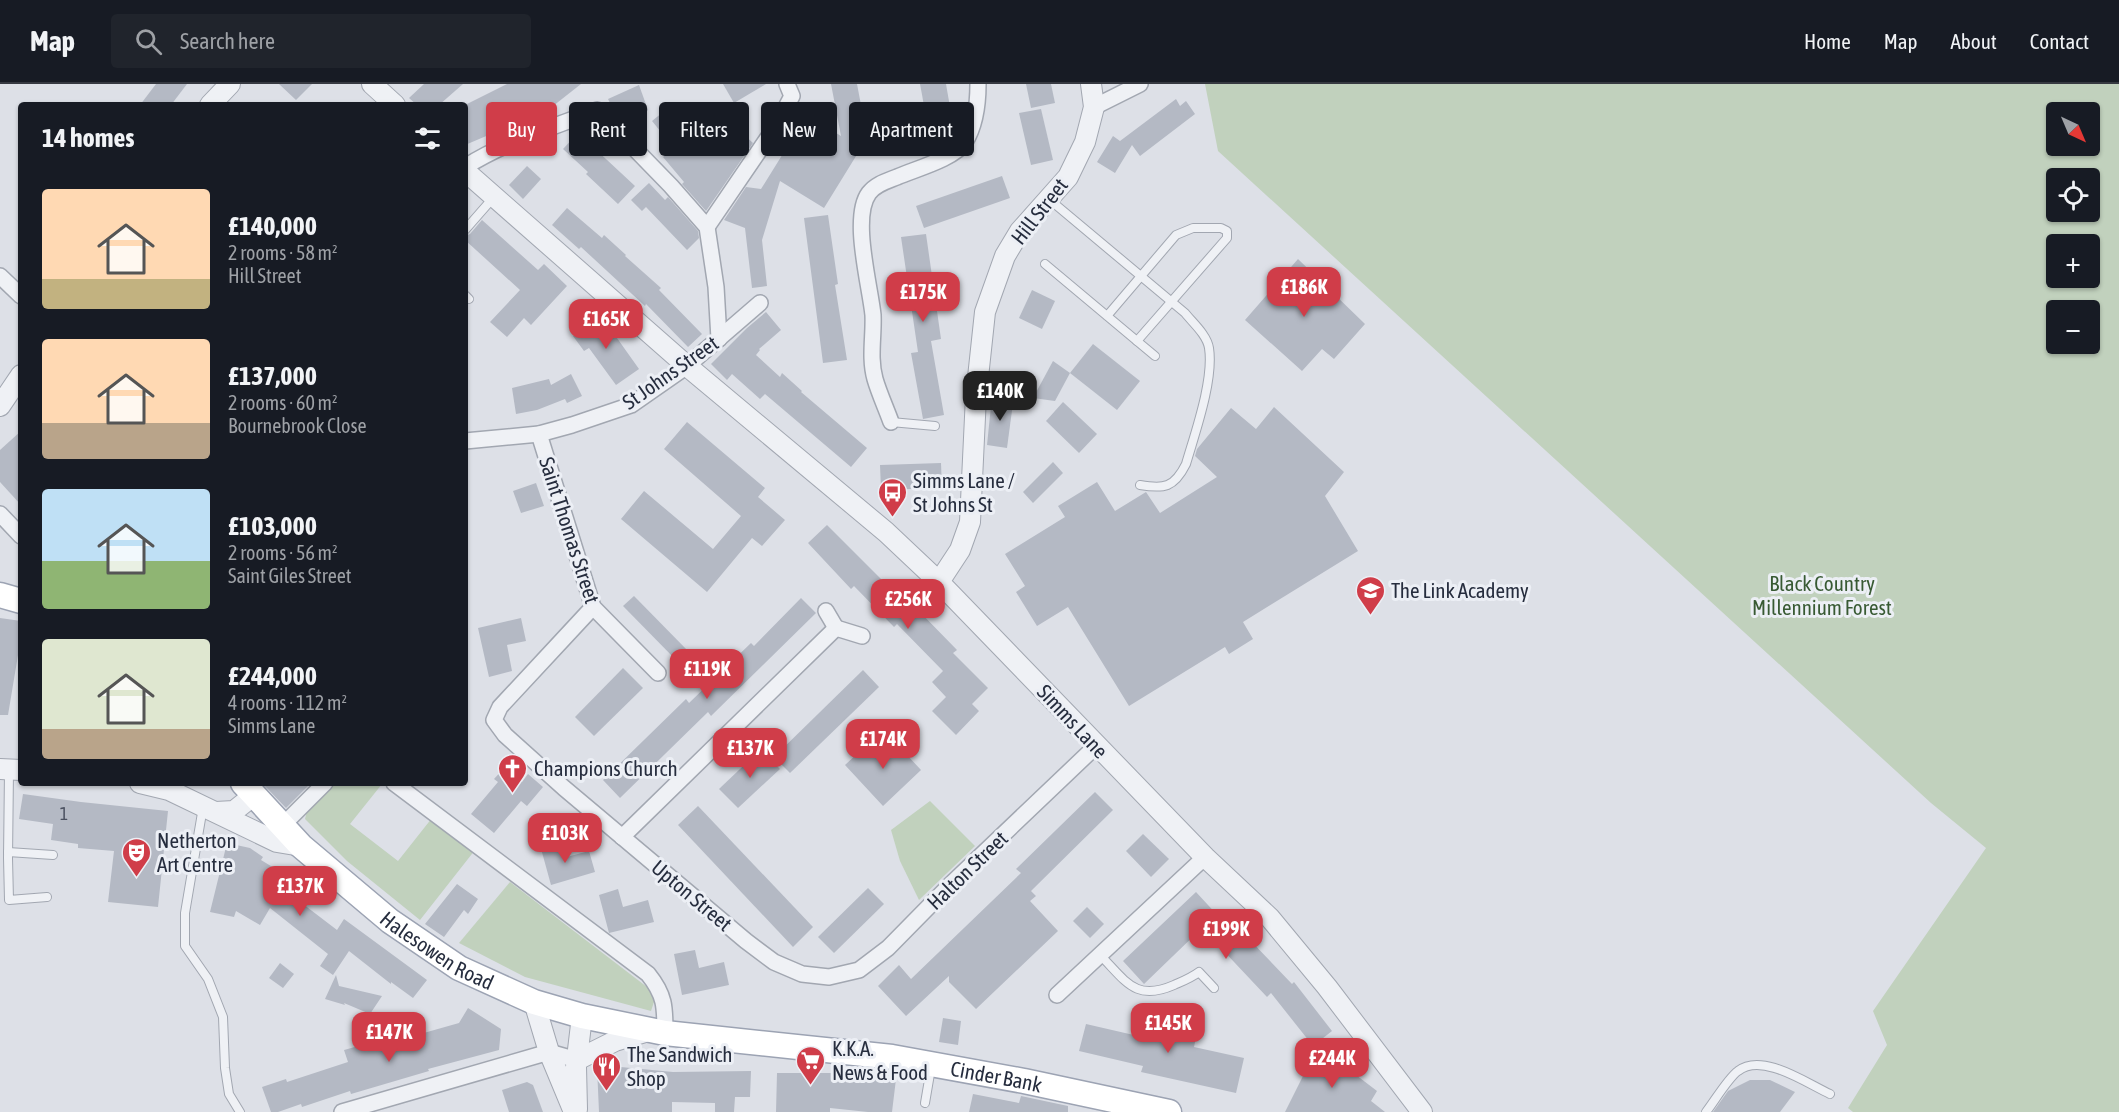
<!DOCTYPE html>
<html lang="en">
<head>
<meta charset="utf-8">
<style>
  body { margin:0; font-family:"Asap Condensed",sans-serif; background:#20242c; color:#f1f3f6; height:100vh; display:flex; flex-direction:column; font-size:22px; white-space:nowrap }
  * { box-sizing:border-box; margin:0 }
  p { font-size:20px; color:#9ea1a6 }
  .icon { flex:none; width:33px; height:33px; fill:none; stroke:currentColor; stroke-width:2; stroke-linecap:round; stroke-linejoin:round }
  .map { position:relative; flex:1; overflow:hidden }
  .panel { position:absolute; left:18px; top:18px; width:450px; height:684px; display:flex; flex-direction:column; background:#171b24; border-radius:6px; box-shadow:0 2px 4px #0004 }
  .panel>* { flex:none }
  .hud { position:absolute; left:486px; top:18px; width:570px; height:54px; display:flex; gap:12px }
  .needle { width:39px; rotate:136deg }
  .buttons { position:absolute; left:2046px; top:18px; display:grid; gap:12px }
  .buttons a { display:grid; place-items:center; width:54px; height:54px; border-radius:6px; background:#171b24; box-shadow:0 2px 4px #0004; font-size:30px }
  .price { position:absolute; translate:-50% -51px; padding:0 14px; border-radius:12px; background:#d03d49; color:#fff; font-size:20px; line-height:39px; filter:drop-shadow(0 2px 3px #0008) }
  .price::after { content:''; position:absolute; left:50%; top:36px; width:18px; height:14px; margin-left:-9px; background:inherit; clip-path:polygon(0 0,100% 0,50% 100%) }
  .price.current { background:#222; color:#fff }
  ul { padding:0; list-style:none }
  li { display:flex; align-items:center; gap:18px; height:150px; padding:0 24px }
  li span { display:grid; place-items:center; flex:none; width:168px; height:120px; border-radius:6px; color:#555 }
  li>.icon { margin-inline-start:auto }
  span .icon { width:72px; height:72px; fill:#fffc; stroke-width:1 }
  li b { font-size:26px }
  h2 { display:flex; justify-content:space-between; align-items:center; height:72px; padding:0 24px; font-size:26px }
  .pill { padding:0 21px; border-radius:6px; background:#171b24; box-shadow:0 2px 4px #0004; font-size:21px; line-height:54px }
  .pill.current { background:#d03d49; color:#fff }
  header { display:flex; align-items:center; gap:36px; box-sizing:border-box; height:84px; padding:0 30px; background:#171b24; border-bottom:2px solid #363941 }
  header strong { font-size:28px }
  nav { display:flex; gap:33px; margin-inline-start:auto; font-size:21px }
  .search { width:420px; height:54px; background:#20242c; display:flex; align-items:center; gap:15px; box-sizing:border-box; padding:0 21px; border-radius:6px; color:#9ea1a6; font-size:22px }
  .map>svg:first-child { display:block }
</style>
</head>
<body>
<header>
<strong>Map</strong>
<div class="search"><svg class="icon" aria-label="search" viewBox="0 0 24 24"><circle cx="10" cy="10" r="6"/><path d="M15 15l6 6"/></svg>Search here</div>
<nav><a>Home</a><a>Map</a><a>About</a><a>Contact</a></nav>
</header>
<div class="map">
<svg width="2119" height="1028" viewBox="0 0 2119 1028">
  <rect width="100%" height="100%" fill="#dde0e7"/>
  <!-- green -->
  <g fill="#c1d1bd" fill-rule="evenodd">
    <path d="M1205,0h914v1028h-266l-5,-4 39,-63 -14,-34 113,-163 -55,-45 -713,-652zM2090,28v34h-34v-34zM2090,94v34h-34v-34zM2056,160h34v34h-34zM2090,226v34h-34v-34z"/>
    <polygon points="336,699 382,700 350,740 398,777 432,734 475,766 420,836 347,777 305,735 307,727"/>
    <polygon points="930,717 975,762 919,816 900,777 891,746"/>
    <polygon points="510,798 647,903 655,915 651,927 525,893 459,859"/>
  </g>
  <!-- building -->
  <g fill="#b4b9c4">
    <polygon points="156,0 187,0 171,21 140,21"/>
    <polygon points="279,0 312,0 296,16"/>
    <polygon points="424,0 463,0 439,21 417,21 409,14"/>
    <polygon points="507,0 581,0 548,26 465,61 465,21"/>
    <polygon points="723,0 766,0 734,19"/>
    <polygon points="831,0 857,0 865,42 930,31 933,52 861,64 824,124 780,97 762,156 767,202 752,204 745,144 724,136 746,103 761,105 807,31 841,52"/>
    <polygon points="920,0 946,0 950,23 925,27"/>
    <polygon points="1026,0 1051,0 1055,19 1031,24"/>
    <polygon points="639,1 648,26 630,43 613,25 608,15"/>
    <polygon points="1176,15 1180,22 1186,17 1195,30 1140,72 1132,61 1115,89 1097,78 1113,52 1120,57"/>
    <polygon points="668,24 691,51 720,29 753,59 706,127 682,100 684,98 663,73 674,64 652,37"/>
    <polygon points="1041,25 1053,76 1031,81 1019,29"/>
    <polygon points="578,49 635,102 618,120 586,90 588,88 563,65"/>
    <polygon points="527,82 541,95 523,115 509,101"/>
    <polygon points="1002,92 1010,114 924,144 916,122"/>
    <polygon points="649,99 665,116 668,113 698,147 699,154 687,166 646,123 642,127 631,116"/>
    <polygon points="567,124 602,154 604,151 626,171 625,172 661,204 659,206 702,250 688,263 646,220 645,222 581,163 579,165 552,141"/>
    <polygon points="828,131 838,200 835,201 847,276 823,279 804,134"/>
    <polygon points="482,136 538,186 544,180 567,202 531,241 524,234 507,253 490,238 520,206 465,156 465,152 470,150"/>
    <polygon points="926,150 941,255 931,257 944,331 923,335 911,269 918,268 901,153"/>
    <polygon points="1298,175 1365,240 1334,275 1322,265 1302,287 1245,236"/>
    <polygon points="1032,206 1055,217 1042,245 1019,234"/>
    <polygon points="766,228 781,246 759,265 760,266 756,271 780,293 782,289 802,307 801,308 867,364 851,383 765,310 760,315 732,290 727,296 711,280 747,244"/>
    <polygon points="592,230 607,251 612,247 639,285 616,301 589,264 584,267 573,252 583,245 579,239"/>
    <polygon points="1093,260 1140,297 1117,326 1070,289"/>
    <polygon points="1053,277 1070,289 1055,317 1033,314"/>
    <polygon points="571,290 582,312 567,319 565,315 537,326 516,330 512,304 549,295 551,301"/>
    <polygon points="992,312 1003,313 1013,319 1007,364 987,361"/>
    <polygon points="1063,318 1097,350 1079,369 1046,337"/>
    <polygon points="1274,323 1344,388 1325,412 1358,467 1243,538 1253,555 1229,570 1225,563 1129,622 1068,523 1037,542 1016,508 1025,502 1005,470 1065,433 1058,422 1097,398 1115,427 1146,408 1160,429 1217,393 1195,372 1197,365 1231,324 1256,345"/>
    <polygon points="687,338 765,404 758,413 785,436 762,462 752,454 707,508 621,435 644,407 713,465 741,432 664,365"/>
    <polygon points="21,347 21,421 0,398 0,366"/>
    <polygon points="1053,378 1063,389 1033,419 1023,408"/>
    <polygon points="941,379 942,404 881,406 880,381"/>
    <polygon points="536,399 544,422 521,429 513,407"/>
    <polygon points="827,441 912,526 915,523 957,566 953,569 988,604 972,620 979,627 956,651 932,627 946,613 932,598 943,587 897,540 894,543 854,502 851,505 808,459"/>
    <polygon points="634,512 688,567 677,577 623,522"/>
    <polygon points="801,514 816,529 711,632 708,628 620,714 603,696 686,615 689,619 751,559 754,562"/>
    <polygon points="0,534 21,537 21,566 19,565 8,631 0,631"/>
    <polygon points="521,534 526,557 507,561 512,587 489,593 478,544"/>
    <polygon points="623,584 643,604 594,652 575,633"/>
    <polygon points="863,586 879,603 790,689 774,673"/>
    <polygon points="893,656 921,686 883,722 845,681 870,658 880,668"/>
    <polygon points="761,665 780,685 738,724 719,705"/>
    <polygon points="505,683 522,698 528,690 543,703 527,722 521,717 494,749 471,730 498,698 494,695"/>
    <polygon points="262,699 311,699 286,724"/>
    <polygon points="1095,708 1113,726 1031,807 1036,812 1030,817 1058,847 976,925 949,898 949,892 906,932 878,902 899,881 911,895 1021,789 1016,785"/>
    <polygon points="23,710 81,718 168,727 158,823 108,818 114,767 78,764 78,760 51,756 53,740 19,735"/>
    <polygon points="698,722 813,843 793,863 678,741"/>
    <polygon points="1143,750 1169,775 1151,793 1126,767"/>
    <polygon points="559,756 563,774 589,767 595,788 551,801 540,761"/>
    <polygon points="227,759 250,764 263,773 261,776 289,793 282,804 337,846 344,835 427,896 413,914 391,898 391,900 349,867 333,891 320,882 328,870 270,824 260,841 236,827 234,833 210,828"/>
    <polygon points="457,800 478,815 468,830 464,826 444,853 425,840"/>
    <polygon points="868,804 884,820 834,869 818,853"/>
    <polygon points="618,805 623,823 648,816 654,838 609,849 599,811"/>
    <polygon points="1196,808 1220,834 1224,829 1292,900 1294,898 1332,947 1313,962 1271,909 1267,913 1202,844 1144,900 1123,877"/>
    <polygon points="1087,823 1104,840 1090,854 1073,837"/>
    <polygon points="695,866 699,884 724,878 729,901 682,911 674,870"/>
    <polygon points="280,879 294,890 283,904 269,894"/>
    <polygon points="336,891 339,902 382,912 370,930 344,919 345,921 325,915"/>
    <polygon points="468,924 501,945 499,966 428,985 429,987 351,1010 350,1007 302,1023 301,1020 278,1028 271,1028 262,1003 286,995 287,998 348,978 344,966 391,953 392,958 459,939"/>
    <polygon points="1170,927 1200,934 1194,963 1244,974 1236,1009 1141,988 1143,982 1079,967 1086,940 1164,958"/>
    <polygon points="943,934 961,937 958,961 939,958"/>
    <polygon points="1318,962 1377,1007 1371,1017 1385,1028 1285,1028"/>
    <polygon points="610,982 673,988 751,987 750,1013 735,1013 734,1028 715,1028 715,1019 672,1018 672,1028 599,1028 597,983"/>
    <polygon points="777,989 843,989 896,995 892,1028 868,1028 830,1024 830,1028 776,1028"/>
    <polygon points="1750,996 1770,996 1795,1008 1780,1028 1713,1028 1728,1007"/>
    <polygon points="527,998 533,1001 543,1028 509,1028 502,1006"/>
    <polygon points="973,1010 1019,1019 1021,1012 1068,1022 1068,1028 969,1028"/>
  </g>
  <g fill="none" stroke-linecap="round" stroke-linejoin="round">
    <defs>
      <g id="service">
        <path d="M1050,116l135,113c8,10 22,22 24,35 5,32 -14,85 -23,116 -12,24 -22,25 -46,21"/>
        <polyline points="465,146 493,114"/>
        <polyline points="1045,180 1137,257 1227,154 1227,147 1221,144 1193,144 1176,151 1107,232"/>
        <polyline points="465,211 469,215"/>
        <polyline points="1137,257 1155,272"/>
        <polyline points="891,338 935,342"/>
        <polyline points="9,687 8,774 9,816 47,813"/>
        <polyline points="203,723 185,829 185,862 208,895 223,933 225,984 229,1010 240,1028"/>
        <polyline points="8,768 53,771"/>
        <path d="M1100,871c26,26 35,47 74,30 9,-4 17,-7 25,-13l15,16"/>
        <polyline points="925,1019 931,984"/>
        <path d="M1706,1028c8,-10 22,-34 32,-41 24,-19 68,12 92,23"/>
      </g>
      <g id="minor">
        <polyline points="1094,23 1140,0"/>
        <path d="M465,83c41,-26 87,-39 132,-57l74,76 36,41 9,60 3,52"/>
        <polyline points="707,143 776,42 792,12 787,0"/>
        <polyline points="0,192 21,212"/>
        <path d="M891,338c-5,-14 -12,-29 -16,-43 -6,-21 -1,-43 -2,-64 -3,-30 -22,-98 -4,-122 7,-9 18,-12 28,-16 18,-8 57,-18 68,-35 10,-16 13,-40 13,-58"/>
        <polyline points="539,350 593,523 658,589"/>
        <polyline points="465,357 539,350 572,341 631,321 687,282 760,219"/>
        <polyline points="0,430 21,452"/>
        <polyline points="593,523 500,623 494,636 505,651 564,704 746,857 774,878 802,890 829,893 859,886 888,864 949,802 1096,662"/>
        <polyline points="826,527 836,544"/>
        <path d="M394,699l254,191c17,21 17,33 17,59"/>
        <polyline points="282,742 325,699"/>
        <polyline points="622,753 836,544 862,552"/>
        <polyline points="1057,911 1205,773"/>
        <polyline points="342,1028 549,968 577,976"/>
      </g>
      <g id="tertiary">
        <polyline points="372,0 395,21"/>
        <polyline points="210,21 230,0"/>
        <polyline points="465,87 687,282 886,448 939,498 1205,773 1270,834 1327,903 1422,1028"/>
        <polyline points="0,322 21,291"/>
        <polyline points="939,498 960,466 970,438 976,312 985,228 1005,172 1020,147 1068,93 1085,58 1094,23 1091,0"/>
        <polyline points="0,685 21,686"/>
        <polyline points="140,699 169,706 277,758 301,762"/>
        <polyline points="216,728 234,727 254,711"/>
        <polyline points="534,918 549,968 574,1028"/>
        <polyline points="577,976 615,957 652,946"/>
        <polyline points="577,1025 576,983 582,932"/>
      </g>
      <g id="primary">
        <polyline points="0,511 21,517"/>
        <path id="s1" d="M243,699l58,63 89,75 69,47 75,34 48,14 83,17 227,24 132,24 145,31"/>
      </g>
    </defs>
    <!-- service casing -->
    <use href="#service" stroke="#a2a7b1" stroke-width="10"/>
    <!-- minor casing -->
    <use href="#minor" stroke="#a2a7b1" stroke-width="18"/>
    <!-- tertiary casing -->
    <use href="#tertiary" stroke="#a2a7b1" stroke-width="22"/>
    <!-- primary casing -->
    <use href="#primary" stroke="#9ca3b3" stroke-width="27"/>
    <!-- service -->
    <use href="#service" stroke="#eff1f5" stroke-width="8"/>
    <!-- minor -->
    <use href="#minor" stroke="#eff1f5" stroke-width="15"/>
    <!-- tertiary -->
    <use href="#tertiary" stroke="#eff1f5" stroke-width="20"/>
    <!-- primary -->
    <use href="#primary" stroke="#fff" stroke-width="24"/>
  </g>
  <!-- icons -->
  <defs>
    <symbol id="bus-pin" viewBox="-11 -11 22 30"><path d="M0 17L-7.5 6A9.5 9.5 0 1 1 7.5 6Z" fill="#d03d49" stroke="#eceff5"/><path d="M-5-6H5V4H4V6H2V4H-2V6H-4V4H-5ZM-3.5-4V0h7V-4ZM-3.5 1.2v1.5H-2V1.2ZM2 1.2v1.5H3.5V1.2Z" fill="#fff"/></symbol>
    <symbol id="school-pin" viewBox="-11 -11 22 30"><path d="M0 17L-7.5 6A9.5 9.5 0 1 1 7.5 6Z" fill="#d03d49" stroke="#eceff5"/><path d="M0-5L7-2L0 1L-7-2ZM-4 1L0 2.5L4 1V4Q0 6-4 4Z" fill="#fff"/></symbol>
    <symbol id="church-pin" viewBox="-11 -11 22 30"><path d="M0 17L-7.5 6A9.5 9.5 0 1 1 7.5 6Z" fill="#d03d49" stroke="#eceff5"/><path d="M-1.2-6h2.4v3.5h3.3v2.4h-3.3V6h-2.4V-.1h-3.3v-2.4h3.3Z" fill="#fff"/></symbol>
    <symbol id="theatre-pin" viewBox="-11 -11 22 30"><path d="M0 17L-7.5 6A9.5 9.5 0 1 1 7.5 6Z" fill="#d03d49" stroke="#eceff5"/><path d="M-5-5.5Q0-4 5-5.5V0Q5 5 0 6Q-5 5-5 0ZM-3.3-2.5H-1v1.5H-3.3ZM1-2.5H3.3v1.5H1ZM-2.8 1Q0 5.5 2.8 1Z" fill="#fff"/></symbol>
    <symbol id="supermarket-pin" viewBox="-11 -11 22 30"><path d="M0 17L-7.5 6A9.5 9.5 0 1 1 7.5 6Z" fill="#d03d49" stroke="#eceff5"/><path d="M-6-5.5h2.5l.6 2H6L4.5 2H-2.5L-4.4-4H-6ZM-1.5 3.2a1.3 1.3 0 1 0 .1 0ZM3 3.2a1.3 1.3 0 1 0 .1 0Z" fill="#fff"/></symbol>
    <symbol id="restaurant-pin" viewBox="-11 -11 22 30"><path d="M0 17L-7.5 6A9.5 9.5 0 1 1 7.5 6Z" fill="#d03d49" stroke="#eceff5"/><path d="M-5-6h1v4h1v-4h1v4h1v-4h1v5L-1.5 .5V6h-2V.5L-5-1ZM5-6V6H3V1.5H1.5Q1.5-4 5-6Z" fill="#fff"/></symbol>
  </defs>
  <g fill-rule="evenodd">
    <use href="#bus-pin" x="876" y="392" width="33" height="45"/>
    <use href="#school-pin" x="1354" y="490" width="33" height="45"/>
    <use href="#church-pin" x="496" y="668" width="33" height="45"/>
    <use href="#theatre-pin" x="120" y="752" width="33" height="45"/>
    <use href="#supermarket-pin" x="794" y="960" width="33" height="45"/>
    <use href="#restaurant-pin" x="590" y="966" width="33" height="45"/>
  </g>
  <g text-anchor="middle" dominant-baseline="central" stroke-width="6" stroke-linejoin="round" paint-order="stroke">
    <!-- number labels -->
    <g font-size="18" fill="#4a5060">
      <text x="64" y="729">1</text>
    </g>
    <!-- street labels -->
    <g font-size="21" fill="#262d3e" stroke="#eceff5">
      <text transform="translate(1039 127) rotate(-52)">Hill Street</text>
      <text transform="translate(670 288) rotate(-35)">St Johns Street</text>
      <text transform="translate(570 446) rotate(72)">Saint Thomas Street</text>
      <text transform="translate(1073 637) rotate(47)">Simms Lane</text>
      <text transform="translate(967 786) rotate(-44)">Halton Street</text>
      <text transform="translate(692 811) rotate(40)">Upton Street</text>
      <text stroke="none"><textPath href="#s1" startOffset="258">Halesowen Road</textPath></text>
      <text stroke="none"><textPath href="#s1" startOffset="837">Cinder Bank</textPath></text>
    </g>
    <!-- poi labels -->
    <g font-size="21" fill="#262d3e" stroke="#eceff5" text-anchor="start">
      <text x="913" y="396">Simms Lane /<tspan x="913" dy="24">St Johns St</tspan></text>
      <text x="1391" y="506">The Link Academy</text>
      <text x="534" y="684">Champions Church</text>
      <text x="157" y="756">Netherton<tspan x="157" dy="24">Art Centre</tspan></text>
      <text x="832" y="964">K.K.A.<tspan x="832" dy="24">News &amp; Food</tspan></text>
      <text x="627" y="970">The Sandwich<tspan x="627" dy="24">Shop</tspan></text>
    </g>
    <!-- park labels -->
    <g font-size="21" fill="#385a33" stroke="#eceff5">
      <text x="1822" y="499">Black Country<tspan x="1822" dy="24">Millennium Forest</tspan></text>
    </g>
  </g>
</svg>
<div class="buttons">
<a><svg class="needle" viewBox="-14 -14 28 28"><path d="M0-13l5 13h-10z" fill="#e53935"/><path d="M0 13l5-13h-10z" fill="#9ea1a6"/></svg></a>
<a><svg class="icon" aria-label="locate" viewBox="0 0 24 24"><circle cx="12" cy="12" r="6"/><path d="M12 2v4M12 18v4M2 12h4M18 12h4"/></svg></a>
<a>+</a>
<a>−</a>
</div>
<b class="price" style="left:1304px;top:234px">£186K</b>
<b class="price" style="left:923px;top:239px">£175K</b>
<b class="price" style="left:606px;top:266px">£165K</b>
<b class="price current" style="left:1000px;top:338px">£140K</b>
<b class="price" style="left:908px;top:546px">£256K</b>
<b class="price" style="left:707px;top:616px">£119K</b>
<b class="price" style="left:883px;top:686px">£174K</b>
<b class="price" style="left:750px;top:695px">£137K</b>
<b class="price" style="left:565px;top:780px">£103K</b>
<b class="price" style="left:300px;top:833px">£137K</b>
<b class="price" style="left:1226px;top:876px">£199K</b>
<b class="price" style="left:1168px;top:970px">£145K</b>
<b class="price" style="left:389px;top:979px">£147K</b>
<b class="price" style="left:1332px;top:1005px">£244K</b>
<div class="hud">
<a class="pill current">Buy</a>
<a class="pill">Rent</a>
<a class="pill">Filters</a>
<a class="pill">New</a>
<a class="pill">Apartment</a>
</div>
<section class="panel">
<h2>14 homes<svg class="icon" aria-label="filters" viewBox="0 0 24 24"><path d="M4 7h16M4 17h16"/><circle cx="9" cy="7" r="2"/><circle cx="15" cy="17" r="2"/></svg></h2>
<ul>
<li><span style="background:linear-gradient(#ffd9b3 75%,#c2b280 0)"><svg class="icon" aria-label="home" viewBox="0 0 24 24"><path d="M3 11l9-7 9 7M6 9v11h12V9"/></svg></span><div><b>£140,000</b><p>2 rooms · 58 m²</p><p>Hill Street</p></div></li>
<li><span style="background:linear-gradient(#ffd9b3 70%,#b9a48a 0)"><svg class="icon" aria-label="home" viewBox="0 0 24 24"><path d="M3 11l9-7 9 7M6 9v11h12V9"/></svg></span><div><b>£137,000</b><p>2 rooms · 60 m²</p><p>Bournebrook Close</p></div></li>
<li><span style="background:linear-gradient(#bfe0f5 60%,#8fb573 0)"><svg class="icon" aria-label="home" viewBox="0 0 24 24"><path d="M3 11l9-7 9 7M6 9v11h12V9"/></svg></span><div><b>£103,000</b><p>2 rooms · 56 m²</p><p>Saint Giles Street</p></div></li>
<li><span style="background:linear-gradient(#dfe7d0 75%,#b9a48a 0)"><svg class="icon" aria-label="home" viewBox="0 0 24 24"><path d="M3 11l9-7 9 7M6 9v11h12V9"/></svg></span><div><b>£244,000</b><p>4 rooms · 112 m²</p><p>Simms Lane</p></div></li>
</ul>
</section>
</div>
</body>
</html>
